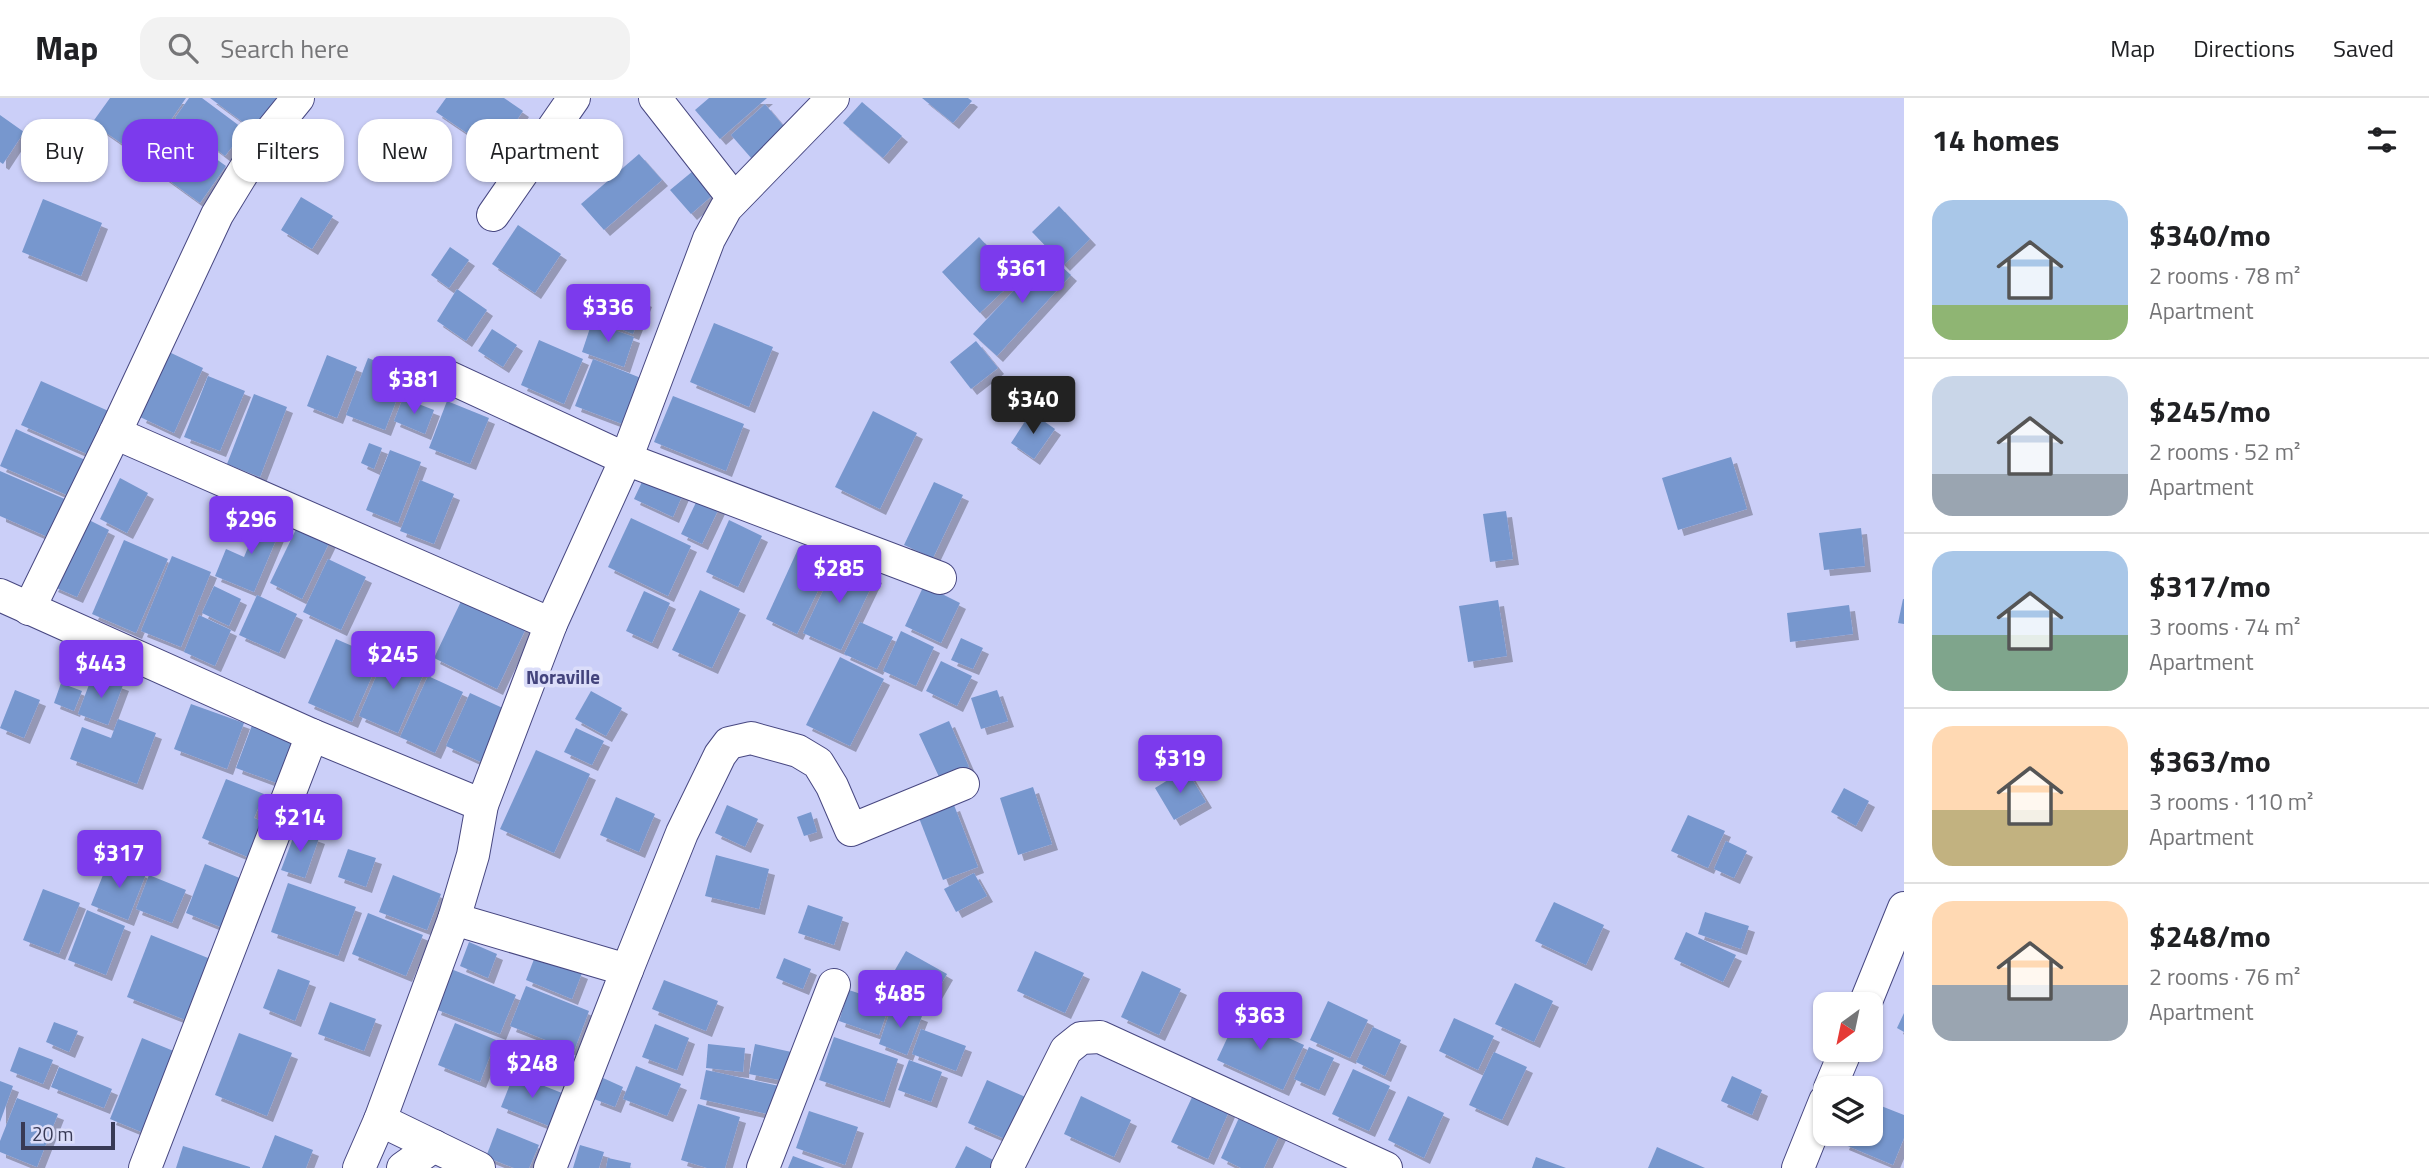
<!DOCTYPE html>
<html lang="en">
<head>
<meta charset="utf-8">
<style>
  body { margin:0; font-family:"Titillium Web",sans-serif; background:#f2f2f2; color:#202124; height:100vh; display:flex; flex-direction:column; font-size:26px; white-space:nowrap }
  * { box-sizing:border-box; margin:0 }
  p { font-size:23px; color:#757577 }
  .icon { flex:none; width:38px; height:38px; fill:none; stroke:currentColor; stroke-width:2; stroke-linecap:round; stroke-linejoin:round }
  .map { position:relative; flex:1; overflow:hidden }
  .drawer { display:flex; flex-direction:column; background:#fff; width:525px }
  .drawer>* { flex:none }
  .hud { position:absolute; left:21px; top:21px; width:665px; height:63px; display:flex; gap:14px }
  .needle { width:46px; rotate:213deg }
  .tools { position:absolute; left:1813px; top:894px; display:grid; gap:14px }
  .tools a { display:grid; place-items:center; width:70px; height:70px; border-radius:14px; background:#fff; box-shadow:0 2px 5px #0004; font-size:35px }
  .scale { position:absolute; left:21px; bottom:18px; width:94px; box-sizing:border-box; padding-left:7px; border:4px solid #383a55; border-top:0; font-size:19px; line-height:24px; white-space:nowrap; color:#383a55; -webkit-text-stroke:5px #dbddf9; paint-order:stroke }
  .price { position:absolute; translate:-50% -60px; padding:0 16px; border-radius:7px; background:#7c3aed; color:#fff; font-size:23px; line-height:46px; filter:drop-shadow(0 2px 4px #0008) }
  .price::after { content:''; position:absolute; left:50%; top:42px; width:21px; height:16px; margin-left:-10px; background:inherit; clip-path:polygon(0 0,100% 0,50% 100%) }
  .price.active { background:#222; color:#fff }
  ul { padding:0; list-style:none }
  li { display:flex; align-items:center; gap:21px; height:175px; padding:0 28px }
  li+li { border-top:2px solid #e0e0e0 }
  li span { display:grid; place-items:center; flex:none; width:196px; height:140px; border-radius:21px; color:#555 }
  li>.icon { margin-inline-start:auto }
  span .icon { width:84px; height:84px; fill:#fffc; stroke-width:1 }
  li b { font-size:30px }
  h2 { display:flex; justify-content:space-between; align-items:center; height:84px; padding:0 28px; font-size:30px }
  .pill { padding:0 24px; border-radius:21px; background:#fff; box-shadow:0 2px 5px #0004; font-size:24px; line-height:63px }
  .pill.active { background:#7c3aed; color:#fff }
  header { display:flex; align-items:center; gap:42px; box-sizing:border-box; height:98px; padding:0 35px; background:#fff; border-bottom:2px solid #e0e0e0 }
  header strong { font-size:33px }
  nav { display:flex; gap:38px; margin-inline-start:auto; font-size:24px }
  .search { width:490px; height:63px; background:#f2f2f2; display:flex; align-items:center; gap:18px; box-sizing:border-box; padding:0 24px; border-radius:21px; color:#757577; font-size:26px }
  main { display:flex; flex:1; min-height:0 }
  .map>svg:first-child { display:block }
</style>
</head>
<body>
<header>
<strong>Map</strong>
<div class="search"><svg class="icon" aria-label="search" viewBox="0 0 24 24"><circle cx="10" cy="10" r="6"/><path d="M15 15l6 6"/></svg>Search here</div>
<nav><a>Map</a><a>Directions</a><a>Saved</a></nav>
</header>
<main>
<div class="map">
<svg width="1904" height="1070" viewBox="0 0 1904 1070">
  <defs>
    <filter id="shadow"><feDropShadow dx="6" dy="6" stdDeviation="0" flood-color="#0004"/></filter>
  </defs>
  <rect width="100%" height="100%" fill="#cbcff8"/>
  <!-- building -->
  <g fill="#7797ce" filter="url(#shadow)">
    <polygon points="110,0 186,0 144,61 92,25"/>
    <polygon points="189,0 202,0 245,32 225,58 175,20"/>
    <polygon points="210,0 287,0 263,39"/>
    <polygon points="446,0 504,0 523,13 495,54 436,14"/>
    <polygon points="709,0 767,0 720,41 695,12"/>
    <polygon points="922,0 968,0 972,3 953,25"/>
    <polygon points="862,4 902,38 883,60 843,25"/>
    <polygon points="765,6 786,31 752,61 731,37"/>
    <polygon points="0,17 24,34 3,66 0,64"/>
    <polygon points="176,32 226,68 200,105 149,68"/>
    <polygon points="639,56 662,82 604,132 581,106"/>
    <polygon points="693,73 714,96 691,116 670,92"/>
    <polygon points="301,99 333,118 312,151 281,132"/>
    <polygon points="43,101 102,125 81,178 22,154"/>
    <polygon points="1059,108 1090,141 1064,167 1032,134"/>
    <polygon points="518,127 561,156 535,195 492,166"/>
    <polygon points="979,139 1017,180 980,215 942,174"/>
    <polygon points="450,149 469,162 449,190 431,177"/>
    <polygon points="1048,156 1071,177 997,258 973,236"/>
    <polygon points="614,190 646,203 633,236 600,223"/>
    <polygon points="457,191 487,212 466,243 437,223"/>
    <polygon points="592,224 634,239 624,269 582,254"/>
    <polygon points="714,225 773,249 749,309 690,284"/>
    <polygon points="492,231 517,247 503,269 478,253"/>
    <polygon points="539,242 583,261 564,306 521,287"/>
    <polygon points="976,243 998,270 971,291 950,264"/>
    <polygon points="169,254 203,270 174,335 140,319"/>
    <polygon points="327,257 357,269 337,320 307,308"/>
    <polygon points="368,260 407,275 385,332 346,317"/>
    <polygon points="593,261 651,284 633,330 575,308"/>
    <polygon points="208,278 245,293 220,353 184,339"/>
    <polygon points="41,283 113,315 94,359 21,327"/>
    <polygon points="254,296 287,309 260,379 227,366"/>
    <polygon points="673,298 744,326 726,373 654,344"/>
    <polygon points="403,300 434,312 425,336 394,323"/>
    <polygon points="447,303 489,320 470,366 429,350"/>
    <polygon points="873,313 917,335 880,411 835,389"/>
    <polygon points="1031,314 1055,331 1034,361 1011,345"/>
    <polygon points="16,331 92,365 76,401 0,368"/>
    <polygon points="369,345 382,350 374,371 361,365"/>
    <polygon points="390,352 421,364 398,425 366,412"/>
    <polygon points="1731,359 1747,411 1678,432 1662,380"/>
    <polygon points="648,371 686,389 673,419 634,401"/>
    <polygon points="0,373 67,402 50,440 0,418"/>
    <polygon points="120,380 148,395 127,435 100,421"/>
    <polygon points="420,382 454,396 434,446 400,433"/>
    <polygon points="934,384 963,397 933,460 904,447"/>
    <polygon points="700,396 721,406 702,446 681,436"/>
    <polygon points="1506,413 1513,461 1490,464 1483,416"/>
    <polygon points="263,414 284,423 254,494 215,478 226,451 244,459"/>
    <polygon points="85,420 109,432 77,499 52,488"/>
    <polygon points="631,420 691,448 668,498 608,469"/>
    <polygon points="729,422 762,438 738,489 706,474"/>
    <polygon points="298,427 330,443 302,501 270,485"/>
    <polygon points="1861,430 1865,468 1824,472 1819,435"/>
    <polygon points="124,442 168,461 136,535 92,516"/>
    <polygon points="799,449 832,464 797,536 766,521"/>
    <polygon points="172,458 211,474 181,549 141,533"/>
    <polygon points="328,461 366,479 341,532 303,514"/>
    <polygon points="838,461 876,479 841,552 803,535"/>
    <polygon points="924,487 960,505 941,545 905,528"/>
    <polygon points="214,488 241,501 229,528 202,515"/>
    <polygon points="700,492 740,511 712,570 672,552"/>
    <polygon points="644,493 670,505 652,545 626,533"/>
    <polygon points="465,495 528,526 497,591 434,560"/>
    <polygon points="257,497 297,516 279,555 239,537"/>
    <polygon points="1903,501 1904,501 1904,526 1898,525"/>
    <polygon points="1498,502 1507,558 1468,564 1459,508"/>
    <polygon points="1849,507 1853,536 1790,544 1787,515"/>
    <polygon points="199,517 231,532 215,568 184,554"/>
    <polygon points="860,524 893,539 877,571 844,556"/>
    <polygon points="901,533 934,549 916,588 883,573"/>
    <polygon points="961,540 983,550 973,571 951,562"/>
    <polygon points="336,541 380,560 352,624 308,605"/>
    <polygon points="95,550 136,566 130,582 89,567"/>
    <polygon points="388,551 427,568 398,635 359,618"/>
    <polygon points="840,559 884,581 850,648 806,627"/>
    <polygon points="941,563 972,578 957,608 926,593"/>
    <polygon points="93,576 123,587 108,627 78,616"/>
    <polygon points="428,578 463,594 435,655 400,639"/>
    <polygon points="61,585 82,593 74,613 54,605"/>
    <polygon points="15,592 40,602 24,640 0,630"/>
    <polygon points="997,592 1008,623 981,631 971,600"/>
    <polygon points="591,593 622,610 606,638 575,621"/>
    <polygon points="470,595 507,612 483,665 446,648"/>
    <polygon points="191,606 244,625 227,671 174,651"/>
    <polygon points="118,621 156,635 137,686 70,661 82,629 111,640"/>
    <polygon points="254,622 299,639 282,687 236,670"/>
    <polygon points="949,623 969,669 940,681 919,636"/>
    <polygon points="576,630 604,643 592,667 564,654"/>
    <polygon points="536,652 590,676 554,755 500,731"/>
    <polygon points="1186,671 1206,704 1174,722 1155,690"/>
    <polygon points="226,681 264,696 254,720 269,726 255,762 202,740"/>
    <polygon points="1033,689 1052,746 1018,757 1000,700"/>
    <polygon points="1844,690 1869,703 1856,728 1831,714"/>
    <polygon points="616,699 655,716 639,754 600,737"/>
    <polygon points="727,707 758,721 745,749 715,735"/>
    <polygon points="954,707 978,769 943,782 919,720"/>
    <polygon points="811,714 817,734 804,738 797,719"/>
    <polygon points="1688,717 1725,733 1708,770 1671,753"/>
    <polygon points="296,732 319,740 305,780 281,772"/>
    <polygon points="1726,743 1747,753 1734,780 1714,771"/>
    <polygon points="348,751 376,760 366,789 338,779"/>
    <polygon points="716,757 769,771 759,811 705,798"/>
    <polygon points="109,762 146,776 128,822 91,807"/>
    <polygon points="205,766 247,783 228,832 186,815"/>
    <polygon points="974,775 987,798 956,814 944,791"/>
    <polygon points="149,777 186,792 172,825 136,811"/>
    <polygon points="393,777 441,796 427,832 379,814"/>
    <polygon points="288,785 356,809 338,858 271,834"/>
    <polygon points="43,791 80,805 59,856 23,842"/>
    <polygon points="1554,804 1604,827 1586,867 1535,843"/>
    <polygon points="808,807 843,819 834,847 798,835"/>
    <polygon points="87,812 125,828 106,877 68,862"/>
    <polygon points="1705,814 1749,828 1741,851 1698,836"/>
    <polygon points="368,815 423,837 406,878 352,856"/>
    <polygon points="1686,834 1736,857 1723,884 1674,861"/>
    <polygon points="151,837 213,862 188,923 127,899"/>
    <polygon points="469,844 497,856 488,880 460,868"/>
    <polygon points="906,853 947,876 929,907 888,884"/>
    <polygon points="1035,853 1084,875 1065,915 1017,893"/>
    <polygon points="536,856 582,875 572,901 526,882"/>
    <polygon points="784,860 811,871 803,891 776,880"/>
    <polygon points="278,871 310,883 295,923 263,910"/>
    <polygon points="451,871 516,897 500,936 435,911"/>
    <polygon points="1142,873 1181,891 1159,937 1121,919"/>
    <polygon points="664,882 718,903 706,933 652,911"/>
    <polygon points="1515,885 1553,903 1534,944 1495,926"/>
    <polygon points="526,888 589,913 574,953 510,928"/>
    <polygon points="849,892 890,906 879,937 839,923"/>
    <polygon points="1328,903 1368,922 1350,960 1310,942"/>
    <polygon points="330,904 376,921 364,953 318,936"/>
    <polygon points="892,907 922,918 907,957 879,946"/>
    <polygon points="1904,915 1904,934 1897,930"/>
    <polygon points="1238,917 1304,947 1283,992 1217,962"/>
    <polygon points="1454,920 1494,938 1478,972 1439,953"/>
    <polygon points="54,924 78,933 69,954 46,944"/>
    <polygon points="455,925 496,942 480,984 438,967"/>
    <polygon points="655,926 689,940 677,972 642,959"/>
    <polygon points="1373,929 1401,942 1385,978 1356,964"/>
    <polygon points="921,931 966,948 956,973 912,956"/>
    <polygon points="239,935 292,955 267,1018 215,997"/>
    <polygon points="834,939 898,961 884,1004 819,982"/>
    <polygon points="142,940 176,954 144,1035 110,1021"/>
    <polygon points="708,946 745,950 743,974 706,970"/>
    <polygon points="755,946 796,955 790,984 749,976"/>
    <polygon points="19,949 53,962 43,986 10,973"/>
    <polygon points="1309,949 1334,960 1319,992 1294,981"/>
    <polygon points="1494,954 1527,969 1502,1022 1469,1007"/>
    <polygon points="909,962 942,974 931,1004 898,992"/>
    <polygon points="636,968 681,986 667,1018 623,1001"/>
    <polygon points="59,969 112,991 104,1010 51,989"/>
    <polygon points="1353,971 1390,988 1369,1033 1332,1016"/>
    <polygon points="706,972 779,988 772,1017 700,1001"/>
    <polygon points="514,976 562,995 549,1028 501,1009"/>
    <polygon points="1732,978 1762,992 1752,1017 1721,1003"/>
    <polygon points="603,980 623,989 615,1009 594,1001"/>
    <polygon points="987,982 1030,1001 1012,1044 968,1025"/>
    <polygon points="0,983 13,988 0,1024"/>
    <polygon points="1194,995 1230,1011 1208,1061 1171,1044"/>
    <polygon points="1081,998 1131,1022 1114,1059 1064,1036"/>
    <polygon points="1408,998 1444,1015 1424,1060 1388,1042"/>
    <polygon points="17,1000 58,1016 37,1069 0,1054 0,1043"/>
    <polygon points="1871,1004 1904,1017 1904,1040 1893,1067 1843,1046 1847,1036 1871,1036"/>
    <polygon points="698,1006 740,1019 725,1070 707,1070 681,1062"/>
    <polygon points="809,1013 858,1029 845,1067 796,1050"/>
    <polygon points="1242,1013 1282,1032 1264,1070 1241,1070 1221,1060"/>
    <polygon points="497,1030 539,1047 529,1070 514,1070 486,1059"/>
    <polygon points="275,1037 313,1052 306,1070 262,1070"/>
    <polygon points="580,1047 604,1054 599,1070 573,1070"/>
    <polygon points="183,1048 250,1069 250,1070 176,1070"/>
    <polygon points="966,1048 1001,1066 999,1070 955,1070"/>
    <polygon points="1657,1049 1705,1070 1648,1070"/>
    <polygon points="793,1058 825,1070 788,1070"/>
    <polygon points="1536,1059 1566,1070 1532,1070"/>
    <polygon points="608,1060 631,1065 630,1070 606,1070"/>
  </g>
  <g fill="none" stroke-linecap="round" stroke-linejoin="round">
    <defs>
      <g id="minor">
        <polyline points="655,0 734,101"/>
        <polyline points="493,117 574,0"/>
        <polyline points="440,275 626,361 940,480"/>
        <polyline points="115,335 551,526"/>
        <polyline points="0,497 312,637 482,707"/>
        <polyline points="29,511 115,335 217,117 259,48 298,0"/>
        <polyline points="454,821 627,872 550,1070"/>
        <polyline points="627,872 682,735 720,657 729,645 751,640 798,653 818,665 832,688 851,732 963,686"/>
        <polyline points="1865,906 1904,810"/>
        <polyline points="1830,990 1846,952"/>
        <polyline points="380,1022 479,1070"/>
        <polyline points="145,1070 312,637"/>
        <polyline points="359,1070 380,1022 454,821 473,757 482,707 551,526 626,361 709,141 726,110 833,0"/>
        <polyline points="403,1070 434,1048"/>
        <polyline points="763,1070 834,887"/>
        <polyline points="1007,1070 1066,952 1081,940 1100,939 1386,1070"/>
        <polyline points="1798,1070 1825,1003"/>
      </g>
    </defs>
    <!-- minor casing -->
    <use href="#minor" stroke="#474781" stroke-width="34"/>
    <!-- minor -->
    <use href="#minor" stroke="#fff" stroke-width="32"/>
  </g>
  <g text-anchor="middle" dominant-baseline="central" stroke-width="7" stroke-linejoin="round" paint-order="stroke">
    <!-- neighbourhood labels -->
    <g font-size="19" font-weight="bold" fill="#43437c" stroke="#dbddf9">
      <text x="563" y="578">Noraville</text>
    </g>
  </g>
</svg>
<div class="tools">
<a><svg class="needle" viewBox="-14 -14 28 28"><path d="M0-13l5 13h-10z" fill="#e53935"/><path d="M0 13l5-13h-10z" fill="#757577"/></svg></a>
<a><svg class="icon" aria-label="layers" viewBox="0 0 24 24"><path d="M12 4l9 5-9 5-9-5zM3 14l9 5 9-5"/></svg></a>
</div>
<div class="scale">20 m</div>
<b class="price" style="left:1022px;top:207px">$361</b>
<b class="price" style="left:608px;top:246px">$336</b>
<b class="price" style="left:414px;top:318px">$381</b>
<b class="price active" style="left:1033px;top:338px">$340</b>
<b class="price" style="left:251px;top:458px">$296</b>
<b class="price" style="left:839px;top:507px">$285</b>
<b class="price" style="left:393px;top:593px">$245</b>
<b class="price" style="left:101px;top:602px">$443</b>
<b class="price" style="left:1180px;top:697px">$319</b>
<b class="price" style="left:300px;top:756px">$214</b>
<b class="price" style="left:119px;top:792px">$317</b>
<b class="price" style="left:900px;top:932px">$485</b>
<b class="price" style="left:1260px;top:954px">$363</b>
<b class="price" style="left:532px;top:1002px">$248</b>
<div class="hud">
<a class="pill">Buy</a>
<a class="pill active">Rent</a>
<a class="pill">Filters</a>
<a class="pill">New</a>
<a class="pill">Apartment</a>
</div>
</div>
<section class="drawer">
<h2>14 homes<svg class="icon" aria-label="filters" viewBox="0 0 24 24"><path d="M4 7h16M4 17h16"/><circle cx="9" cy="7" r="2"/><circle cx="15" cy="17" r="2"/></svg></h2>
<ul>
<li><span style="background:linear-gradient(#a9c7e8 75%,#8fb573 0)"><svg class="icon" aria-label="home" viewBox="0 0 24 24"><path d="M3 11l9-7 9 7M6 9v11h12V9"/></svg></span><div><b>$340/mo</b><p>2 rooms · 78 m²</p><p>Apartment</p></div></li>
<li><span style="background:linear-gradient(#c9d6e8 70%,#9aa5b1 0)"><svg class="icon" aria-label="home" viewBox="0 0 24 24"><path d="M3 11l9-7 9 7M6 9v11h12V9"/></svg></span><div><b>$245/mo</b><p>2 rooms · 52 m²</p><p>Apartment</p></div></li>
<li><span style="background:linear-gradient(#a9c7e8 60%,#7fa58c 0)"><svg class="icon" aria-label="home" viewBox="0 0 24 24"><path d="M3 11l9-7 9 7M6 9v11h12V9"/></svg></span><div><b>$317/mo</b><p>3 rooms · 74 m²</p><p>Apartment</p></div></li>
<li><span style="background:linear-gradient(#ffd9b3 60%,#c2b280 0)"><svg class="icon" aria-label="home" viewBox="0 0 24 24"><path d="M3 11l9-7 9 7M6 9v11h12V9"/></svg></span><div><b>$363/mo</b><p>3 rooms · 110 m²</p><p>Apartment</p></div></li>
<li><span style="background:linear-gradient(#ffd9b3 60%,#9aa5b1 0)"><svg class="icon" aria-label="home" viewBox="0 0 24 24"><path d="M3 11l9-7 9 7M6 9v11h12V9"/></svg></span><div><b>$248/mo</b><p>2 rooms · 76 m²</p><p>Apartment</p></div></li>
</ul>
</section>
</main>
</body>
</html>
